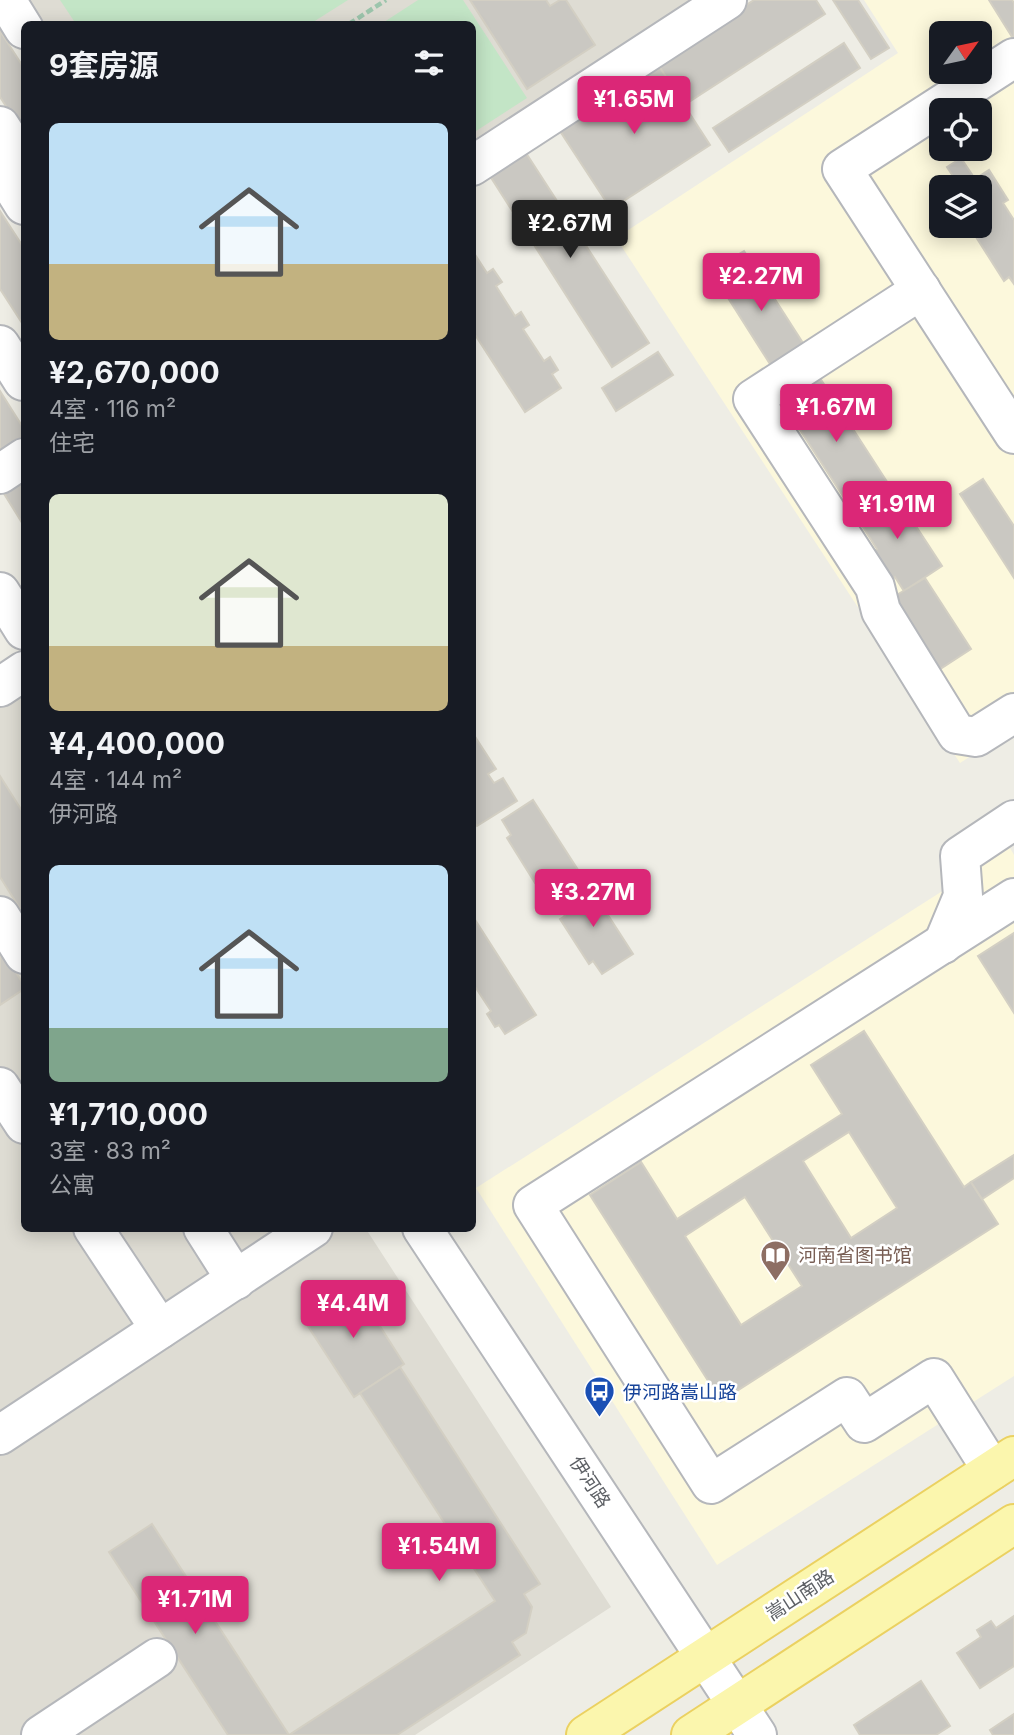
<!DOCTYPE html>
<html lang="zh">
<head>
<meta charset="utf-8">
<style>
  body { margin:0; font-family:Inter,"Noto Sans SC",sans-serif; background:#20242c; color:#f1f3f6; height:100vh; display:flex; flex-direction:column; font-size:26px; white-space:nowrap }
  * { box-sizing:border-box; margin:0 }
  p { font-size:23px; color:#9ea1a6 }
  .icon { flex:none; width:38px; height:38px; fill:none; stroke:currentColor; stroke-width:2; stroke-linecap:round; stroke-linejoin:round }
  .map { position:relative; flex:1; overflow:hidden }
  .drawer { position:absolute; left:21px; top:21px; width:455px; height:1211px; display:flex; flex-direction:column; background:#171b24; border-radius:10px; box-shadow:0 4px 18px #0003 }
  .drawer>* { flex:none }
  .needle { width:46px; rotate:57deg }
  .controls { position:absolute; left:929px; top:21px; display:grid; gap:14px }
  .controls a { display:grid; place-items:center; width:63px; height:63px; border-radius:10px; background:#171b24; box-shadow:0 4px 18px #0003; font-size:35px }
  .price { position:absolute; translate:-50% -60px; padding:0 16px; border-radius:7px; background:#db2777; color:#fff; font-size:23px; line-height:46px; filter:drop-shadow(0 2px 4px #0008) }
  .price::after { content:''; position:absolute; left:50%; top:42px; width:21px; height:16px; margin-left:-10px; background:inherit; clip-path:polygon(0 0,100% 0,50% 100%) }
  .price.selected { background:#222; color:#fff }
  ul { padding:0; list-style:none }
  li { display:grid; align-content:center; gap:14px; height:371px; padding:0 28px }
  li span { display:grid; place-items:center; height:217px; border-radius:10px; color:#555 }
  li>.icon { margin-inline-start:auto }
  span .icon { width:126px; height:126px; fill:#fffc; stroke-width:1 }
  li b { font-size:30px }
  h2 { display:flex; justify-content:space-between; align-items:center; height:84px; padding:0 28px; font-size:30px }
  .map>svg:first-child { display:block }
</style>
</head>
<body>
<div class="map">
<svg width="1014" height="1735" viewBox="0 0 1014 1735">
  <rect width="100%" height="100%" fill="#eeede5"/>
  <!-- commercial -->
  <g fill="#fcf8dc" fill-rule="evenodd">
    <path d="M864,0h150v728l-54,35 -344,-525 282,-185zM942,33h38v39h-38zM942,110h38v39h-38zM942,187h38v39h-38z"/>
    <polygon points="1010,848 1014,855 1014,1376 717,1565 476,1188"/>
  </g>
  <!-- education -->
  <g fill="#dedcd3">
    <polygon points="13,0 691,0 473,142 472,24 29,24"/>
    <polygon points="0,664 24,702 24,1228 366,1229 611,1607 415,1735 0,1735"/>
  </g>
  <!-- green -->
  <g fill="#c3e5c6">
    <polygon points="60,0 348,0 310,24 76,24"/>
    <polygon points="418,0 463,0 527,98 473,133 472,24 381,24"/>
  </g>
  <!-- building -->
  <g fill="#cac8c2" stroke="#d3cfc3" stroke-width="2" fill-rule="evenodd">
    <polygon points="470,0 546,0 550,6 560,0 566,0 595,45 527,89"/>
    <polygon points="754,0 816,0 825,14 684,105 657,63"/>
    <polygon points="833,0 858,0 889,48 871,59"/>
    <polygon points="989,0 1012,0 1014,3 1014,40"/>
    <polygon points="0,31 24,68 24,134 0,97"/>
    <polygon points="844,43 860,68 729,152 713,128"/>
    <polygon points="657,63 710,145 611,209 558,128"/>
    <polygon points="526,153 649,343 612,367 490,176"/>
    <polygon points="961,158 975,179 989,170 1008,200 1003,203 1014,220 1014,284 1009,277 1004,281 969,226 980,226 980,187 960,187 947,167"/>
    <polygon points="0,211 24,248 24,326 0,289"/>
    <polygon points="472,250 487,273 493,269 502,282 496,286 515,316 521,312 529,325 523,329 544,361 550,357 558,370 552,374 561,388 525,412 472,330"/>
    <polygon points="744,251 810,354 777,375 711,271"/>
    <polygon points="658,352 673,375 616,411 602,388"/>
    <polygon points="818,375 891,488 854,513 780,399"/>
    <polygon points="0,391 24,429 24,436 0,452"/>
    <polygon points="24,478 24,526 3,492"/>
    <polygon points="983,479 1014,526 1014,578 960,494"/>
    <polygon points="891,488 942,566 904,591 895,577 890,581 871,553 877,549 854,513"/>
    <polygon points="925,578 971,649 937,671 890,599"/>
    <polygon points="472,732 496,769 488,774 494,783 503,778 517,801 477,826 472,819"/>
    <polygon points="0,776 24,814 24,915 0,877"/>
    <polygon points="533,800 580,873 548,893 540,880 535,883 507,838 511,835 502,820"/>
    <polygon points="586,881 633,954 602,974 593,961 589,964 560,919 565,916 555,901"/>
    <polygon points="472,915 536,1015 505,1034 499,1025 495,1027 487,1014 491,1011 472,982"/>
    <polygon points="1014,933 1014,1013 978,956"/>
    <polygon points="0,948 24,985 24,989 0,1005"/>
    <path d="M864,1031l100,156 7,-5 27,42 -277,177 -131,-206 51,-33 36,57 165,-105 -31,-49zM849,1132l48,76 -46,30 -48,-77zM745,1197l57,89 -61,39 -56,-89z"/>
    <polygon points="1014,1155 1014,1178 982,1199 971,1182"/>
    <polygon points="353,1284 404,1364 354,1397 302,1317"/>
    <polygon points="400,1367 540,1584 524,1594 532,1607 526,1633 512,1642 520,1655 397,1735 289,1735 495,1601 360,1393"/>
    <polygon points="152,1524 289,1735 228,1735 109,1552"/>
    <polygon points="1014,1616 1014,1666 980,1688 957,1653 981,1637 977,1630 991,1621 996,1628"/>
    <polygon points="921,1681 950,1726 936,1735 860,1735 854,1725"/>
    <polygon points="1014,1714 1014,1735 993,1735 990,1730"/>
  </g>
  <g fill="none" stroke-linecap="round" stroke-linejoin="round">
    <defs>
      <g id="minor">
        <polyline points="6,0 24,29"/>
        <polyline points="1014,58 842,169 1014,434"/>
        <polyline points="0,126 24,163"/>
        <polyline points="472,166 727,0"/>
        <polyline points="0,167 24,205"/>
        <polyline points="921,290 753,399 875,587 881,611 957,734 976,737 1014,713"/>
        <polyline points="0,345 23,381"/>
        <polyline points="0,474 24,458"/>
        <polyline points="0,592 24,630"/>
        <polyline points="0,687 24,671"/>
        <polyline points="0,916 24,954"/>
        <polyline points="943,944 963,896 960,856 1014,820"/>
        <polyline points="0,1087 24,1124"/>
        <polyline points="93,1228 160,1329"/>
        <polyline points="203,1228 236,1280"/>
        <polyline points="422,1228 757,1735"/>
        <polyline points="0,1435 313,1228"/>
        <polyline points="992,1470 934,1378 864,1423 847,1397 711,1484 533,1205 1014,898"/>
        <polyline points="41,1735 157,1658"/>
      </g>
      <g id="major">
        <polyline points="586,1735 1014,1456"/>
        <polyline points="691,1735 1014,1524"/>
      </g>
    </defs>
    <!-- minor casing -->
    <use href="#minor" stroke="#b5b7bb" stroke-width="42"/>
    <!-- major casing -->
    <use href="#major" stroke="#ebd161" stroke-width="42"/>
    <!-- path -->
    <polyline stroke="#9cc5ac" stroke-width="4.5" stroke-dasharray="7 3.5" stroke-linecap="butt" points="349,24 386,0"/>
    <!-- minor -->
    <use href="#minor" stroke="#fff" stroke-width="38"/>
    <!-- major -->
    <use href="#major" stroke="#fbf6ad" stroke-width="38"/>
  </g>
  <!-- icons -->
  <defs>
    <symbol id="library-pin" viewBox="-11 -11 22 30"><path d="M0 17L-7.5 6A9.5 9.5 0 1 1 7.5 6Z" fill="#8d6e63" stroke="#fff"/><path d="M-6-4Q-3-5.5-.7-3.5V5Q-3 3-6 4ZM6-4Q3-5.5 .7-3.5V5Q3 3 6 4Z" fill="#fff"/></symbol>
    <symbol id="bus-pin" viewBox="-11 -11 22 30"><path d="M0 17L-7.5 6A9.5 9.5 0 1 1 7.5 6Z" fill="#1a4fb4" stroke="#fff"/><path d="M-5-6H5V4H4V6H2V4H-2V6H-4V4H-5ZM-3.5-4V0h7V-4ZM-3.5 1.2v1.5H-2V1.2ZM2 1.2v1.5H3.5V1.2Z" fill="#fff"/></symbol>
  </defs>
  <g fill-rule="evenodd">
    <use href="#library-pin" x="758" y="1238" width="35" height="47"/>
    <use href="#bus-pin" x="582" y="1374" width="35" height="47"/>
  </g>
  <g text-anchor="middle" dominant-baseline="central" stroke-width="5" stroke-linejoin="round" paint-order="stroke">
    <!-- education labels -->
    <g font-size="19" fill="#785e54" stroke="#fff" text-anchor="start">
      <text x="798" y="1255">河南省图书馆</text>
    </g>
    <!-- transit labels -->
    <g font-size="19" fill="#164399" stroke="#fff" text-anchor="start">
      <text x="623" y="1392">伊河路嵩山路</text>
    </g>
    <!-- street labels -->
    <g font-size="19" fill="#5d6065" stroke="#fff">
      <text transform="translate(590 1482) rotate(57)">伊河路</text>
      <text transform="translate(800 1595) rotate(-33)">嵩山南路</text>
    </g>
  </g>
</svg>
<div class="controls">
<a><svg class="needle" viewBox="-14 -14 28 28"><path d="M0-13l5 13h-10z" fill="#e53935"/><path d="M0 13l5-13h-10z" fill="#9ea1a6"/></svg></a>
<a><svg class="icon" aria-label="locate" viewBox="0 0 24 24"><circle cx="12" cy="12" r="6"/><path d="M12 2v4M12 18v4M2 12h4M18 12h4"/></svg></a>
<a><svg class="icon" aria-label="layers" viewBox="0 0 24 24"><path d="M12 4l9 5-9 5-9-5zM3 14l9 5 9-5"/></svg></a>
</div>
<b class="price" style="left:634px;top:136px">¥1.65M</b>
<b class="price selected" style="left:570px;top:260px">¥2.67M</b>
<b class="price" style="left:761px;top:313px">¥2.27M</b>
<b class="price" style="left:836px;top:444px">¥1.67M</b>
<b class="price" style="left:897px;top:541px">¥1.91M</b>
<b class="price" style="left:593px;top:929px">¥3.27M</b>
<b class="price" style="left:353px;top:1340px">¥4.4M</b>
<b class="price" style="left:439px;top:1583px">¥1.54M</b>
<b class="price" style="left:195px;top:1636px">¥1.71M</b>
<section class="drawer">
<h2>9套房源<svg class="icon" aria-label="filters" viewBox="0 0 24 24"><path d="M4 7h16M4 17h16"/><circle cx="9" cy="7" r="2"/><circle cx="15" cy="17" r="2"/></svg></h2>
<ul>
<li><span style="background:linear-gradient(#bfe0f5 65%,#c2b280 0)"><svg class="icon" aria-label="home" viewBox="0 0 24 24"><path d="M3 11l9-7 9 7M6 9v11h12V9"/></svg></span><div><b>¥2,670,000</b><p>4室 · 116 m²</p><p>住宅</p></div></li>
<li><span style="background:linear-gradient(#dfe7d0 70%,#c2b280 0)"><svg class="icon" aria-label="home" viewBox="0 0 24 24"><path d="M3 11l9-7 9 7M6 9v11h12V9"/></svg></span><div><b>¥4,400,000</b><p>4室 · 144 m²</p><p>伊河路</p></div></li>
<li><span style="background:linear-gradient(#bfe0f5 75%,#7fa58c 0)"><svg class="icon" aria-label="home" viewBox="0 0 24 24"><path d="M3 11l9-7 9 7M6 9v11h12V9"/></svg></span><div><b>¥1,710,000</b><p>3室 · 83 m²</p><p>公寓</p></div></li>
</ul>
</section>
</div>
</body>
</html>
